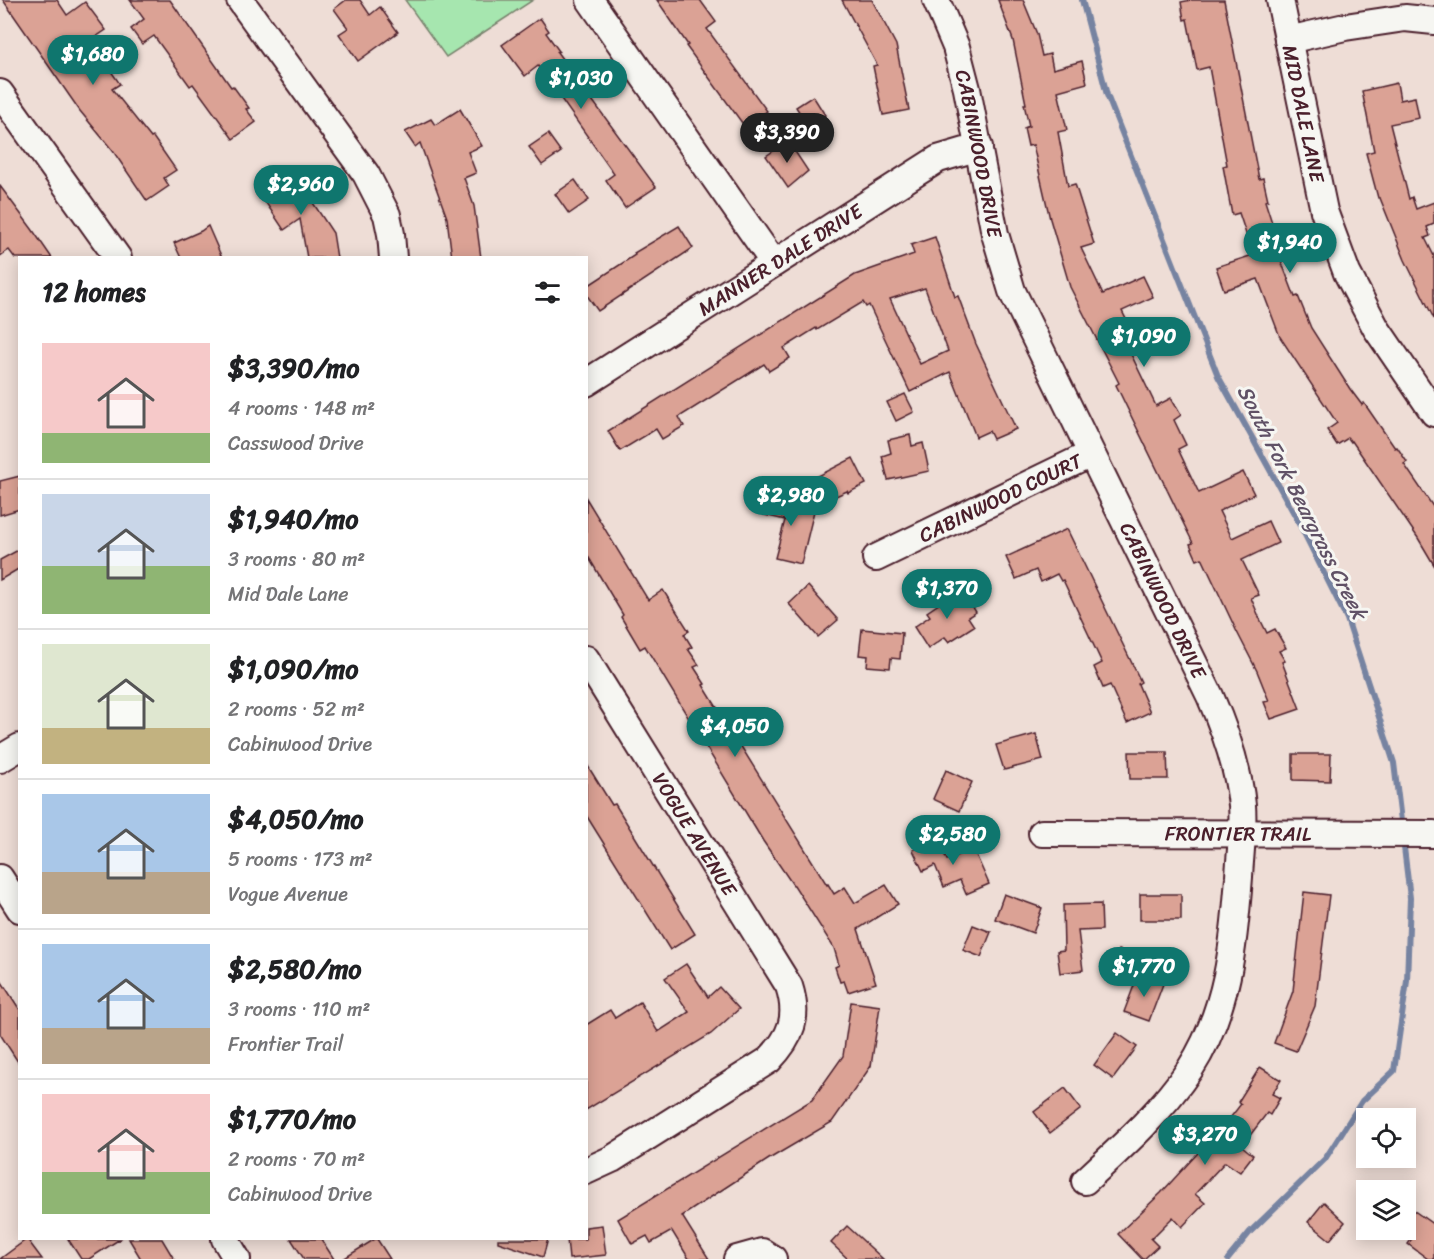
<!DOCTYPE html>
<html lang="en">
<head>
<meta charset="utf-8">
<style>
  body { margin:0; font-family:Sriracha,sans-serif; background:#f2f2f2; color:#202124; height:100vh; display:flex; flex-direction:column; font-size:22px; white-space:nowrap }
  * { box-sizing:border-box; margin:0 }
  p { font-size:20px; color:#757577 }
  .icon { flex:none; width:33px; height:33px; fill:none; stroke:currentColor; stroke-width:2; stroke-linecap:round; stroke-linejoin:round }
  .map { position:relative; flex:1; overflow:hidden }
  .drawer { position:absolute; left:18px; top:256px; width:570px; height:984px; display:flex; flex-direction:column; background:#fff; border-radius:0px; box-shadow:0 3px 15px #0003 }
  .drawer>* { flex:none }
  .tools { position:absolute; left:1356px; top:1108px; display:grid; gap:12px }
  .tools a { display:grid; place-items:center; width:60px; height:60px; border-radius:0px; background:#fff; box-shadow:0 3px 15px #0003; font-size:30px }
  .price { position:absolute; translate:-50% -51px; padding:0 14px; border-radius:21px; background:#0f766e; color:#fff; font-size:20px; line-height:39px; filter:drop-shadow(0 2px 3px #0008) }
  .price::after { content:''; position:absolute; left:50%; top:36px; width:18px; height:14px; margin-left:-9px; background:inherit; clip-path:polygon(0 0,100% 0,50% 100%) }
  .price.selected { background:#222; color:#fff }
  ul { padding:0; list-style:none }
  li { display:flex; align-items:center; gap:18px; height:150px; padding:0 24px }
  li+li { border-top:2px solid #e0e0e0 }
  li span { display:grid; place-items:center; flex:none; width:168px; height:120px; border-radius:0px; color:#555 }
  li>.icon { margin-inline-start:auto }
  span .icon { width:72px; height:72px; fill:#fffc; stroke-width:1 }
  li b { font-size:26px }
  h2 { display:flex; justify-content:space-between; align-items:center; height:72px; padding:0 24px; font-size:26px }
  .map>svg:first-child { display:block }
</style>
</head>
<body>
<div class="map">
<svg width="1434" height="1259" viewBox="0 0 1434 1259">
  <rect width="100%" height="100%" fill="#eeddd6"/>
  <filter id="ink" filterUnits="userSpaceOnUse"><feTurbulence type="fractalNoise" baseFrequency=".0167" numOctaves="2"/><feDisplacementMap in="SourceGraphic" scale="12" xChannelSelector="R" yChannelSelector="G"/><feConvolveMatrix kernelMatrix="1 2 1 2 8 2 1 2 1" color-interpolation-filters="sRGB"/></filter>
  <g filter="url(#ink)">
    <!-- green -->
    <polygon fill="#a6e6af" stroke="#78826d" stroke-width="1.5" points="405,0 533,0 446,57"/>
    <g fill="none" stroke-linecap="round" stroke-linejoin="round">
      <!-- stream -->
      <g stroke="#7683a1" stroke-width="6">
        <polyline points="1082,0 1107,95 1218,376 1296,517 1347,619 1394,763 1402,829"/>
        <polyline points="1228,1259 1250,1232 1325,1159 1362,1101 1394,1071 1407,981 1410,898 1403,839"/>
      </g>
    </g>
    <!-- building -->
    <g fill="#dba295" stroke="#4a1f2b" stroke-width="1.5" fill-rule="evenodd">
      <polygon points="3,0 57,0 67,15 85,2 106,30 90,41 120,84 112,89 151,138 153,137 176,170 164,178 169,186 147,201 113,151 80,111"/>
      <polygon points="130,0 170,0 231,87 233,86 249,108 246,109 256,122 233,139 193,84 190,86 154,36 142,44 131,29 144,19"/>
      <polygon points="346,0 360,0 370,15 380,7 398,32 358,61 339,34 348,28 334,9"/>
      <polygon points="657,0 700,0 716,22 707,29 767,111 745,127 686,46 688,45"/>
      <polygon points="842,0 872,0 896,45 909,110 883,115 873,66 877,65"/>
      <polygon points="998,0 1023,0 1037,34 1042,56 1050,54 1053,69 1082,61 1087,83 1058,91 1067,130 1058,132 1068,186 1075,184 1094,244 1081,248 1103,294 1143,276 1153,297 1122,311 1140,347 1130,352 1156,406 1171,398 1181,415 1174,420 1186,445 1178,449 1199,493 1243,472 1254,494 1219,511 1232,538 1268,521 1278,543 1242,560 1259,595 1251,598 1260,619 1267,633 1275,629 1286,648 1279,651 1285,661 1282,662 1300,709 1271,719 1264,702 1269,701 1257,671 1236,630 1202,558 1197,560 1190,544 1193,543 1116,385 1119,383 1070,287 1050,219 1033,145 1028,146 1024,128 1029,126 1024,104 1026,104 1013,40"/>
      <polygon points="1191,0 1224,0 1255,159 1259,179 1263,178 1268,200 1265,201 1283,257 1280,258 1295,297 1298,296 1311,328 1350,389 1362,405 1364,403 1395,448 1397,447 1407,462 1404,464 1434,508 1434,565 1418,538 1352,441 1351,442 1348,438 1337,445 1327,430 1337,423 1280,337 1258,279 1224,290 1216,267 1253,255 1239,213 1232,215 1223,166 1227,165 1209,67 1197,70 1187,19 1184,20 1181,2"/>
      <polygon points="540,18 549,31 546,33 559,51 557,52 656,187 625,208 606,180 614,174 538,66 525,76 502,45"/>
      <polygon points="1397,83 1400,100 1415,97 1419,118 1390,124 1409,199 1412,197 1416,209 1434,202 1434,224 1427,227 1430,236 1425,238 1434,256 1434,319 1405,260 1380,198 1378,198 1366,153 1374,151 1362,91"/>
      <polygon points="813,96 825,115 808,126 796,107"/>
      <polygon points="460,109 482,146 468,152 476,173 464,178 474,206 481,258 452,258 447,218 420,143 415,147 405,132 431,119 435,125"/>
      <polygon points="548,134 561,152 542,165 529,147"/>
      <polygon points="788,141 808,171 788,188 766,156"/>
      <polygon points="292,171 333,233 337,258 307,258 300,219 284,230 260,194"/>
      <polygon points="575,180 589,200 569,214 555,194"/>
      <polygon points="0,186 32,229 52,258 15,258 9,250 0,256"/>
      <polygon points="208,226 222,258 181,258 174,243 201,231"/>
      <polygon points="679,226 693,248 598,311 586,294 586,287 635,255 634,253"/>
      <path d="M935,237l20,60 3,-1 18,48 40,85 -23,10 -4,-8 -13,6 -26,-65 -40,20 -41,-87 -3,2 -3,-5 -46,28 -1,-2 -32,20 6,10 -21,13 -5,-7 -85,53 5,9 -22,13 -6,-10 -36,22 -12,-20 247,-156 59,-21 -3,-9zM925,288l23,63 -28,13 -30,-65z"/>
      <polygon points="905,394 914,412 896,421 887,402"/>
      <polygon points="910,435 912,446 923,443 929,471 888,480 882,456 891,453 888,440"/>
      <polygon points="853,458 866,484 848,493 847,491 827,500 816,477"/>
      <polygon points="20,476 20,509 0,515 0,481"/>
      <polygon points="769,494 815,507 801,564 775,558 785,520 764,515"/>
      <polygon points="586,498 648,600 663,590 689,631 684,634 692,647 688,649 699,665 694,667 705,684 703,685 827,885 828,884 834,894 845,887 855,903 886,885 898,904 858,929 876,983 848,992 844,981 840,982 835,967 839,965 834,948 794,885 793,885 763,841 645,646 640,649 621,617 623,615 586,553"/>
      <polygon points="1067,529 1141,682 1138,684 1150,712 1127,723 1110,685 1103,688 1094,667 1102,663 1063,580 1061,581 1057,574 1041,582 1036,570 1016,579 1006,557"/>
      <polygon points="20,549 20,568 0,580 0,560"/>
      <polygon points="808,586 838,620 818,637 789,604"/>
      <polygon points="961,589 976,612 968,617 974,626 949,642 945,637 928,649 914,627 930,616 927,612"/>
      <polygon points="862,629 902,633 900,659 891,658 890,668 867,666 868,656 859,655"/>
      <polygon points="1036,734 1043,760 1004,770 996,745"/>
      <polygon points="1129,752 1167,752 1168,779 1130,779"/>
      <polygon points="1293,754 1331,754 1330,781 1293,780"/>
      <polygon points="586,763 612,805 615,804 695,934 670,950 586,815"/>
      <polygon points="946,770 972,782 959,811 933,799"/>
      <polygon points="937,838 947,860 973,848 989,884 966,894 960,880 944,887 935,865 923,871 913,850"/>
      <polygon points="1304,892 1329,895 1315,1006 1296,1051 1274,1043 1293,991"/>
      <polygon points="1004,894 1042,908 1033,933 995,919"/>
      <rect x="1140" y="894" width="41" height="26"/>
      <polygon points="1101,904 1102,930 1078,931 1083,970 1060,973 1057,951 1064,950 1063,905"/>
      <polygon points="973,925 991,932 981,957 963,950"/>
      <polygon points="1119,950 1138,957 1131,978 1112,971"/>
      <polygon points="686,964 708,997 719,987 739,1009 711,1034 586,1110 586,1025 610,1010 615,1018 640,1002 658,1032 689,1012 665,978"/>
      <polygon points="1138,975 1163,984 1149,1021 1124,1012"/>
      <polygon points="0,979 20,1010 20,1065 0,1034"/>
      <polygon points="851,1002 880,1006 871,1066 832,1122 769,1159 682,1216 709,1259 689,1259 672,1231 651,1243 647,1236 632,1244 618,1219 812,1100 843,1056"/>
      <polygon points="1117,1033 1137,1047 1113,1079 1094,1065"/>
      <polygon points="1260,1067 1281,1080 1272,1094 1280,1098 1270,1115 1267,1113 1242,1146 1253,1155 1240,1172 1225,1162 1195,1194 1205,1203 1182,1227 1173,1217 1151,1239 1158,1246 1144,1259 1142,1259 1118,1234 1161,1193 1219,1130 1220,1131 1241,1104 1238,1102"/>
      <polygon points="1065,1088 1081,1109 1050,1133 1034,1112"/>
      <polygon points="1324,1202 1345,1222 1330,1240 1308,1222"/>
      <polygon points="1413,1210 1434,1225 1434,1259 1428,1259 1408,1244 1413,1237 1406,1231 1406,1220"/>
      <polygon points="602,1225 606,1255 569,1259 567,1239 586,1239 586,1227"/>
      <polygon points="847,1226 883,1259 848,1259 831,1243"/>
      <polygon points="27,1239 42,1259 0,1259"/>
      <polygon points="68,1239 120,1239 89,1259 81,1259"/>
      <polygon points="129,1239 162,1239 174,1259 141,1259"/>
      <polygon points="291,1239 321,1239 334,1259 304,1259"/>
      <polygon points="375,1239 377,1239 390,1259 343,1259"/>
      <polygon points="498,1239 548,1239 543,1257 498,1242"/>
    </g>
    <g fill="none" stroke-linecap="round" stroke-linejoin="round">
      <defs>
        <g id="minor">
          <polyline points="240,0 366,174 387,215 391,234 393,258"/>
          <polyline points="590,0 774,263"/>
          <path id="s1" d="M936,0l20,47 11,42 28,145 17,57 198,405c15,34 28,71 32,109 2,24 -2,49 -3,72 -5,68 -11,133 -49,192 -29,43 -67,77 -105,112"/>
          <path id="s2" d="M1280,0l44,211 23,62 29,55 58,85"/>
          <polyline points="1288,40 1345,27 1405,18 1434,21"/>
          <polyline points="0,93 118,258"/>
          <path id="s3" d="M586,383l352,-224 41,-12"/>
          <path id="s4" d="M876,558l215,-104"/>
          <path id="s5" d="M586,659l203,327c10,31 3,50 -20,74l-157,99 -26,12"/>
          <polyline points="0,759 20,747"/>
          <path id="s6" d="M1042,833l392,1"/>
          <polyline points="0,878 20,909"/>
          <polyline points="225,1239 237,1259"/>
          <polyline points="737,1259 762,1252 773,1259"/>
        </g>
      </defs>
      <!-- minor casing -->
      <use href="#minor" stroke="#4a1f2b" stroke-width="30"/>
      <!-- minor -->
      <use href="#minor" stroke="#f6f6f2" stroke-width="26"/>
    </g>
  </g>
  <g text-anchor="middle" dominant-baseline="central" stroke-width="6" stroke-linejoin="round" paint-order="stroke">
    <!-- street labels -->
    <g font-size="20" fill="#4a1f2b" stroke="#f6f6f2">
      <text stroke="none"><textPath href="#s2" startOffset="116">MID DALE LANE</textPath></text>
      <text stroke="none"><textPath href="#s1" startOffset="160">CABINWOOD DRIVE</textPath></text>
      <text stroke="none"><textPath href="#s3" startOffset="230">MANNER DALE DRIVE</textPath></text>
      <text stroke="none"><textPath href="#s4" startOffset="138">CABINWOOD COURT</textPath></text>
      <text stroke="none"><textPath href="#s1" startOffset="646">CABINWOOD DRIVE</textPath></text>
      <text stroke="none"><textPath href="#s6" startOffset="196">FRONTIER TRAIL</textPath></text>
      <text stroke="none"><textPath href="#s5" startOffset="206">VOGUE AVENUE</textPath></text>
    </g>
    <!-- water labels -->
    <g font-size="21" font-style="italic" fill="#605166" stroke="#f6f6f2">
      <text transform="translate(1302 502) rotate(63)">South Fork Beargrass Creek</text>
    </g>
  </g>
</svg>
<div class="tools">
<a><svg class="icon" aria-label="locate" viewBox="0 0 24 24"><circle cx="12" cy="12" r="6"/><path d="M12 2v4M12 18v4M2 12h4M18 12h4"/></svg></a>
<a><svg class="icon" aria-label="layers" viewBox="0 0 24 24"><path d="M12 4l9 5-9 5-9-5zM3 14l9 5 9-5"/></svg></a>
</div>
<b class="price" style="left:93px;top:86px">$1,680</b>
<b class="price" style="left:581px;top:110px">$1,030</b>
<b class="price selected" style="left:787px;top:164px">$3,390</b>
<b class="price" style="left:301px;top:216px">$2,960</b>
<b class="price" style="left:1290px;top:274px">$1,940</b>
<b class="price" style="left:1144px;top:368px">$1,090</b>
<b class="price" style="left:791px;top:527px">$2,980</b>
<b class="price" style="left:947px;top:620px">$1,370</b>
<b class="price" style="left:735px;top:758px">$4,050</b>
<b class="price" style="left:953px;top:866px">$2,580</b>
<b class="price" style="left:1144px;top:998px">$1,770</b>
<b class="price" style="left:1205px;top:1166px">$3,270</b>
<section class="drawer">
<h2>12 homes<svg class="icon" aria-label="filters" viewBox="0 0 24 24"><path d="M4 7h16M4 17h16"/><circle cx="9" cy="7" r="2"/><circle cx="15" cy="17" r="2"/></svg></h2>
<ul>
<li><span style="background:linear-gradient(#f6c9c9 75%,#8fb573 0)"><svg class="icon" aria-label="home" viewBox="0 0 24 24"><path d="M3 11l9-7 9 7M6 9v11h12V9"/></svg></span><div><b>$3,390/mo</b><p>4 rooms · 148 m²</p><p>Casswood Drive</p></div></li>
<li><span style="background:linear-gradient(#c9d6e8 60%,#8fb573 0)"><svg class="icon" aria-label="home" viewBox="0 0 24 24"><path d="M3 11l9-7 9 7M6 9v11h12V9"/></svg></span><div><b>$1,940/mo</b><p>3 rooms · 80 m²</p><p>Mid Dale Lane</p></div></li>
<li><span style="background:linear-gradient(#dfe7d0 70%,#c2b280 0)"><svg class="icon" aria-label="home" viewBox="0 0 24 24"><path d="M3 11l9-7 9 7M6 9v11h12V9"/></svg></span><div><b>$1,090/mo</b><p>2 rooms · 52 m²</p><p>Cabinwood Drive</p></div></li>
<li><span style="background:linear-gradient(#a9c7e8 65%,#b9a48a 0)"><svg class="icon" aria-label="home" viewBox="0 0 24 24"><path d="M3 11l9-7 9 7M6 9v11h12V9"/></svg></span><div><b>$4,050/mo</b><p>5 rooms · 173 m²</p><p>Vogue Avenue</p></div></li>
<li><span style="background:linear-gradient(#a9c7e8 70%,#b9a48a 0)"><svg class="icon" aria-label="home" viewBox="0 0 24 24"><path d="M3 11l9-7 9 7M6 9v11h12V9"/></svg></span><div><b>$2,580/mo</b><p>3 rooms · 110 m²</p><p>Frontier Trail</p></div></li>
<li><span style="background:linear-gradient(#f6c9c9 65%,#8fb573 0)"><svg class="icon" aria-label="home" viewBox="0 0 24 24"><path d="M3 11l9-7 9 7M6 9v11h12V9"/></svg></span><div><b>$1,770/mo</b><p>2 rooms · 70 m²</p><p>Cabinwood Drive</p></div></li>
</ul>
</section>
</div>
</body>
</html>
